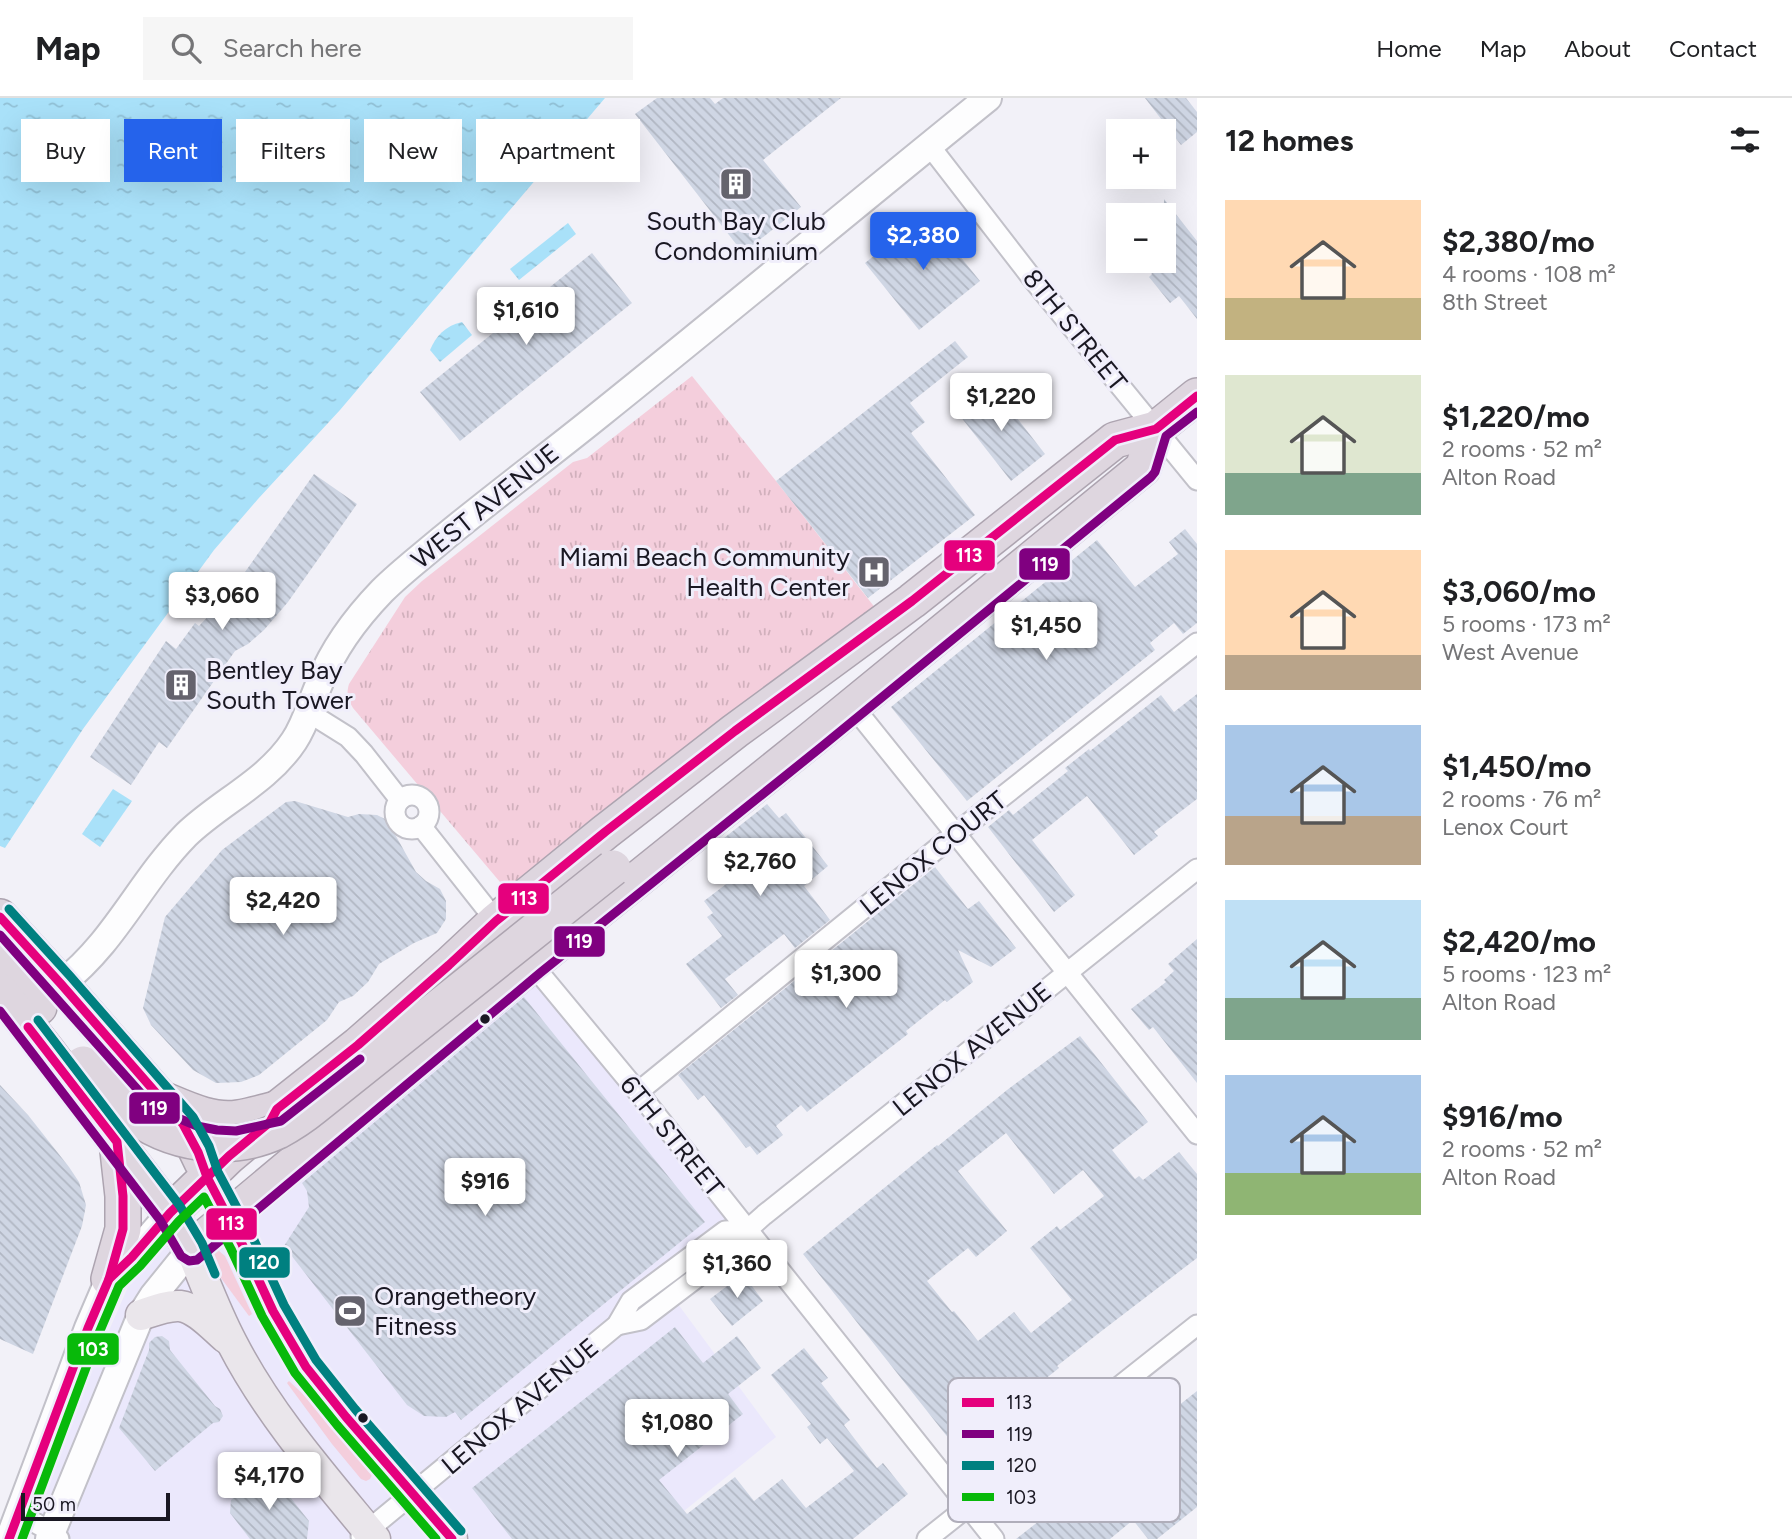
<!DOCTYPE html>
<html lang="en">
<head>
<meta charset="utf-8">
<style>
  body { margin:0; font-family:Figtree,sans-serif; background:#f6f6f6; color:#202124; height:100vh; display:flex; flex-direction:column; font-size:26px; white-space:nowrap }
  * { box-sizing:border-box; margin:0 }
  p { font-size:23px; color:#757577 }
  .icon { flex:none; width:38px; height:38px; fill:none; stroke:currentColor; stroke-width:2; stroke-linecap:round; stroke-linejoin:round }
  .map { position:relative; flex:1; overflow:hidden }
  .drawer { display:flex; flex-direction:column; background:#fff; width:595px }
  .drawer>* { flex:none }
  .hud { position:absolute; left:21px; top:21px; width:665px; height:63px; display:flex; gap:14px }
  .fabs { position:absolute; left:1106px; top:21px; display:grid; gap:14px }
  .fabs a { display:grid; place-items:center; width:70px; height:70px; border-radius:0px; background:#fff; box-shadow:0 7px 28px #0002; font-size:35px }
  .scale { position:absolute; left:21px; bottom:18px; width:149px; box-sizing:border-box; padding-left:7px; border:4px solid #191722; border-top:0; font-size:19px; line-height:24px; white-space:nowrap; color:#191722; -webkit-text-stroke:5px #f0eefb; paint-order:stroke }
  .price { position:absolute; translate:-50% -60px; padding:0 16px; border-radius:7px; background:#fff; color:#222; font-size:23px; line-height:46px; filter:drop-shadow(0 2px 4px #0008) }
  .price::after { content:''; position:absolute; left:50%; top:42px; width:21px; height:16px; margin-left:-10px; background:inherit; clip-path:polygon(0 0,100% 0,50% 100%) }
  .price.active { background:#2563eb; color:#fff }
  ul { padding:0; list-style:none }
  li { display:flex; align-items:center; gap:21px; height:175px; padding:0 28px }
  li span { display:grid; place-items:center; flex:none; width:196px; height:140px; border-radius:0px; color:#555 }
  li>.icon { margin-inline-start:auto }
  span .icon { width:84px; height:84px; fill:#fffc; stroke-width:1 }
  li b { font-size:30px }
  h2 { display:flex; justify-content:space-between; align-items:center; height:84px; padding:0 28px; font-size:30px }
  .pill { padding:0 24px; border-radius:0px; background:#fff; box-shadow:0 7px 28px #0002; font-size:24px; line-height:63px }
  .pill.active { background:#2563eb; color:#fff }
  header { display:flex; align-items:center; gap:42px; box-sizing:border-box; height:98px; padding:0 35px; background:#fff; border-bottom:2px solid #e0e0e0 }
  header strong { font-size:33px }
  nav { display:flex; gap:38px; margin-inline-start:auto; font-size:24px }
  .search { width:490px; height:63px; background:#f6f6f6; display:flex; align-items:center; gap:18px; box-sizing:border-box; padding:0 24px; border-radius:0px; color:#757577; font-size:26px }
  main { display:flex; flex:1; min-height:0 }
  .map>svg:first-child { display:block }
</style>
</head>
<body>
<header>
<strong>Map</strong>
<div class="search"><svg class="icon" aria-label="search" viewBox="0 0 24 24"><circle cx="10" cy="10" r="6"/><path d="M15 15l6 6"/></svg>Search here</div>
<nav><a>Home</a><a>Map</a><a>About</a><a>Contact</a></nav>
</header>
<main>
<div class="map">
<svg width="1197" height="1441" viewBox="0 0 1197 1441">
  <defs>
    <pattern id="park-tufts" width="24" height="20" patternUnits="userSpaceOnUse" patternTransform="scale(1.75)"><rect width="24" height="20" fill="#f4cedc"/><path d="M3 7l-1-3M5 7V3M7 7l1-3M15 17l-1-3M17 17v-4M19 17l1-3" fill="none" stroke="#d1b0bc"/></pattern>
    <pattern id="water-ripples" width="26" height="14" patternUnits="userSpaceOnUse" patternTransform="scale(1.75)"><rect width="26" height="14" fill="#a9e1f9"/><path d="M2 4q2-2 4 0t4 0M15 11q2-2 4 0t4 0" fill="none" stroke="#91c0d5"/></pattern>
    <pattern id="building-back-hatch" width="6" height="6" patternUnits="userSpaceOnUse" patternTransform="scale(1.75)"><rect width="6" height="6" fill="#cfd6e4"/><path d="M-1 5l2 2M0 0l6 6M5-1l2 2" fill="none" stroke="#b1b7c3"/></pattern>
  </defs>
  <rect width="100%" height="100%" fill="#f2f1f8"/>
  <!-- built -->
  <polygon fill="#ebe8fc" points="528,877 750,1146 675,1202 776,1339 669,1425 681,1441 59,1441 27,1420 138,1166"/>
  <!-- green -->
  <g fill="#f4cedc">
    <polygon points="213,1148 225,1158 252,1216 249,1218 221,1180 209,1158"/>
    <polygon points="289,1283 323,1315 348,1347 371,1372 372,1377 370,1381 366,1383 361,1381 332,1346 287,1285"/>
  </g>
  <!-- park -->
  <path fill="url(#park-tufts)" d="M692,278l84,105 100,128 -353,269 -12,5 -11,-1 -147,-174c-5,-8 -7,-14 -4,-24l56,-87 17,-16 151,-119 14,-4z"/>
  <!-- water -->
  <g fill="url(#water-ripples)">
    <polygon points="0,0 605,0 340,312 258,401 214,452 83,631 5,750 0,748"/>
    <polygon points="568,125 576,136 519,182 510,171"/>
    <path d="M462,224l10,13 -32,27 -10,-12c6,-14 15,-24 32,-28z"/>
    <polygon points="113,691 132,703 100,749 82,736"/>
  </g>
  <!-- building -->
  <g fill="url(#building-back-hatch)" fill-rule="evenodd">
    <polygon points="657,0 710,0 715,6 723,0 841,0 763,62 801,109 743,155 635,16"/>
    <polygon points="1145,0 1186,0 1197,14 1197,34 1181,47"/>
    <polygon points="1164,101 1197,143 1197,221 1179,198 1170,205 1149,179 1152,176 1142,163 1164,163"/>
    <polygon points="926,116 980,183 919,232 865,165"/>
    <polygon points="592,155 632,205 460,343 420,294"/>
    <polygon points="955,243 968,259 910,305 925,324 911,335 975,417 868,500 776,383"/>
    <polygon points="992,288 1045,356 1011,383 957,314"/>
    <polygon points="314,376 357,406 288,504 264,532 248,546 235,553 167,650 159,644 131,687 90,659 166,543 176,551 195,525 199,528 228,497 250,477 245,474"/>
    <polygon points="1185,431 1197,446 1197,525 1183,536 1174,525 1150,545 1155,552 967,703 891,609 1097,442 1135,489 1178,456 1169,444"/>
    <polygon points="1197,596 1197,701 1154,734 1158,738 1134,757 1087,698 1032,742 1075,797 1054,814 988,729 1009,712 1013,717 1068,673 1065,670 1089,651 1090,653 1161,597 1174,614"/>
    <polygon points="295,703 348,719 359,716 377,717 387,722 416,774 426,783 440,791 446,803 446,821 437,835 414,845 379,866 368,884 353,898 339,904 327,922 259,977 241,984 216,985 193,972 151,927 143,910 165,819 222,752 286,704"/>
    <polygon points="767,706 779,720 786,715 828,768 804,788 830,822 795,850 784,836 725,881 738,897 721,910 686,866 722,838 707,819 713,815 704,803 738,777 714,748"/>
    <polygon points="935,769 968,811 979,803 1016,850 991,869 958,852 973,884 947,904 945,902 906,933 908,936 807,1014 801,1007 776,1028 783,1037 757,1057 750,1048 746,1050 704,997 698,1002 678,977"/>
    <polygon points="1197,841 1197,985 1153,929 1149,932 1131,911 1166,884 1164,882 1174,873 1168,866"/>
    <polygon points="524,899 705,1124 461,1322 455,1314 446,1319 424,1318 407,1307 284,1148 309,1109 307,1093 302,1085"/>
    <path d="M1080,938l68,86 -36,28 23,29 4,-3 4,4 36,-28 18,22v84l-98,75 -42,33 2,2 -102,81 -154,-195 134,-109 1,1 69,-56zM1006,1035l48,61 29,-24 21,26 -44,34 -3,-4 -27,22 42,52 -41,33 -17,-21 -36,29 -24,-30 -2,1 -25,-31 41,-33 8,9 31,-26 -49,-60z"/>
    <polygon points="0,987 28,1017 69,1069 79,1084 86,1107 82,1128 33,1256 0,1241"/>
    <polygon points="743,1176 763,1203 732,1228 710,1201"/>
    <polygon points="675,1229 703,1265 737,1238 761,1270 728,1296 743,1316 659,1382 687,1416 735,1379 754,1403 782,1381 806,1410 854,1373 827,1340 820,1346 807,1329 811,1326 771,1277 804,1250 828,1280 821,1285 850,1322 844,1327 877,1370 883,1365 908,1396 853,1441 512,1441 472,1390"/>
    <polygon points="162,1238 169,1243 170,1252 215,1308 220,1311 223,1318 219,1324 213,1325 155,1373 119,1330 149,1252 149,1245 155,1239"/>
    <polygon points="1197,1293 1197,1409 1157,1441 1148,1441 1133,1422 1110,1441 1016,1441 1062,1405 1061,1403 1089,1379 1094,1385 1142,1347 1140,1344 1167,1322 1164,1319"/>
    <polygon points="259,1379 275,1380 309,1423 307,1441 250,1441 230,1415 231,1402"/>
  </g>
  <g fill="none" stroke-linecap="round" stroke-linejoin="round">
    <defs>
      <g id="street">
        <polyline points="929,47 1035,184 1197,382"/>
        <polyline points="852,607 1197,1036"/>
        <polyline points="308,614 348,639 364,656 400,702"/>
        <circle cx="412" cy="714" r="17"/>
        <polyline points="421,728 496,823"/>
        <polyline points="532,866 638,994 994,1441"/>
        <polyline points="638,994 955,736 1197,545"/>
        <polyline points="617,1227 641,1222 737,1149 747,1132 764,1117 1197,771"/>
        <polyline points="17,1415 52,1434 59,1441"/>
        <polyline points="361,1438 617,1227 631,1203 725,1133 747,1132"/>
        <polyline points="927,1441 1197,1227"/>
      </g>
      <g id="secondary">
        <path d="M61,886c55,-43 78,-101 125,-149 34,-33 81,-53 108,-94 12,-18 17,-39 26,-59 14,-35 36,-64 62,-91 18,-18 39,-34 59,-51 52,-43 106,-83 158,-125 131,-105 259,-212 389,-317"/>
        <polyline points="9,1441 88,1230 109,1181 132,1159 170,1115"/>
        <polyline points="49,1441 141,1217 153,1198 191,1151"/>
      </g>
      <g id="primary">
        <polyline points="228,1119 273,1213 306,1269 346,1319 452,1441"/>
        <path d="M191,1151c13,31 25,64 41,94 37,72 92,134 143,196"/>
        <path d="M141,1217c12,-4 26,-10 39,-9 17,2 33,21 46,32"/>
      </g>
      <g id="highway">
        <polyline points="0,819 61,886 176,1018 188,1035 202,1064"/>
        <polyline points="0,859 39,909"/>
        <polyline points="0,893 47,953 170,1115 191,1151 532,866 812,641 1143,370 1156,331"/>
        <path d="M162,1001c24,10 50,23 76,19 13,-2 26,-6 39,-9"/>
        <polyline points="170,1115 229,1058 270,1024 277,1011 358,947 449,867 496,823 605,734 735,633 912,503 1115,342 1156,331 1197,298"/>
        <polyline points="109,1181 123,1131 123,1098 117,1044"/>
      </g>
    </defs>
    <!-- street casing -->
    <use href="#street" stroke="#c2c1c9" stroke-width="23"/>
    <!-- secondary casing -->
    <use href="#secondary" stroke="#c2c1c9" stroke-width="30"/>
    <!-- primary casing -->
    <use href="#primary" stroke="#ada4b0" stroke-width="33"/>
    <!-- highway casing -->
    <use href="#highway" stroke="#ada4b0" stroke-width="38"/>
    <!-- street -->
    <use href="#street" stroke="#fdfdfe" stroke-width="19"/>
    <!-- secondary -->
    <use href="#secondary" stroke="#fdfdfe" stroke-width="26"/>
    <!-- primary -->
    <use href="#primary" stroke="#eae6eb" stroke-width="30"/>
    <!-- highway -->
    <use href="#highway" stroke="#ded6df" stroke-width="35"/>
    <defs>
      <path id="highway-bridge" d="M83,966c14,16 27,34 44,47 42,34 102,43 151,20 13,-7 25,-15 36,-24l299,-239"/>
    </defs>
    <!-- highway-bridge casing -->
    <use href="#highway-bridge" stroke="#ada4b0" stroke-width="38" stroke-linecap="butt"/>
    <!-- highway-bridge -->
    <use href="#highway-bridge" stroke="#ded6df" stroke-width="35"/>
    <defs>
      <g id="bus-1">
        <polyline points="0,819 61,886 183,1026 198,1054 207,1079 242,1146 273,1213 306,1269 346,1319 452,1441"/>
        <polyline points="28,929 117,1044 123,1098 123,1131 109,1181"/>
        <polyline points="9,1441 88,1230 109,1181 132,1159 170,1115 229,1058 270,1024 277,1011 358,947 449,867 496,823 605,734 735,633 912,503 1115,342 1156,331 1197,298"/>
      </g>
      <g id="bus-2">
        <polyline points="0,837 154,1010 197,1028 217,1032 236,1033 281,1023 360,961"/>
        <polyline points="0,913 160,1122 181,1158 189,1163 197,1162 540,875 820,650 1151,379 1155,374 1166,338 1197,314"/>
      </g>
      <g id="bus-3">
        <polyline points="9,811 70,878 193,1019 209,1048 218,1074 253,1140 284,1207 316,1262 355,1311 461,1433"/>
        <polyline points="38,922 180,1108 202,1145 215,1176"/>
      </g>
      <polyline id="bus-4" points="22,1441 99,1235 119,1188 140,1168 179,1123 204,1099 231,1151 262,1218 295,1275 337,1327 436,1441"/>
    </defs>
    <!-- bus-1 casing -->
    <use href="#bus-1" stroke="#f0eefb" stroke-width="14"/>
    <!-- bus-2 casing -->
    <use href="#bus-2" stroke="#f0eefb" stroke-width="14"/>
    <!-- bus-3 casing -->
    <use href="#bus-3" stroke="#f0eefb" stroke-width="14"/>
    <!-- bus-4 casing -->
    <use href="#bus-4" stroke="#f0eefb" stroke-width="14"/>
    <!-- bus-1 -->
    <use href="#bus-1" stroke="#e5007d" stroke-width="9"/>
    <!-- bus-2 -->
    <use href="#bus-2" stroke="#800080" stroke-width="9"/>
    <!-- bus-3 -->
    <use href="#bus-3" stroke="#008080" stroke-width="9"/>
    <!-- bus-4 -->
    <use href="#bus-4" stroke="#08b90a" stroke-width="9"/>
  </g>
  <!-- icons -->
  <defs>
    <symbol id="building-square" viewBox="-11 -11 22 22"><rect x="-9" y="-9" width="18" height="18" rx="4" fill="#65636d" stroke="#f0eefb"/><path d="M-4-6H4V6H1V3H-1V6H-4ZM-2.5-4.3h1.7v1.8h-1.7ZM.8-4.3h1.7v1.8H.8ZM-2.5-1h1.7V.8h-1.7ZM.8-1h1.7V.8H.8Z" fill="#fff"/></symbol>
    <symbol id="hospital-square" viewBox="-11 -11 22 22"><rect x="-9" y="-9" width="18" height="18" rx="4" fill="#65636d" stroke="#f0eefb"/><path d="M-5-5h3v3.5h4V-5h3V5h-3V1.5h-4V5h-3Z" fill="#fff"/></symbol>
    <symbol id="stadium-square" viewBox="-11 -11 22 22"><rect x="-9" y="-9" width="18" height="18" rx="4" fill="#65636d" stroke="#f0eefb"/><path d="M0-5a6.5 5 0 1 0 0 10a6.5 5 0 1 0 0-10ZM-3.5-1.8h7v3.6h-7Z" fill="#fff"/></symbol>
  </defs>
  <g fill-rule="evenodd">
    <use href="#building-square" x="717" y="67" width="38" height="38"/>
    <use href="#hospital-square" x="855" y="455" width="38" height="38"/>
    <use href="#building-square" x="162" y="568" width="38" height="38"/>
    <use href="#stadium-square" x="331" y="1194" width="38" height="38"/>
  </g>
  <!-- markers -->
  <g fill="#191722" stroke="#f0eefb" stroke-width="2.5">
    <circle cx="485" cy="921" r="6"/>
    <circle cx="363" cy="1320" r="6"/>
  </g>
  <g text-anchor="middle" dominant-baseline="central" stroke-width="6" stroke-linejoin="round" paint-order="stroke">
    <!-- poi labels -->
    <g font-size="26" fill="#191722" stroke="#f0eefb" text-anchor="start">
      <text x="736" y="123" text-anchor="middle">South Bay Club<tspan x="736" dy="30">Condominium</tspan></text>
      <text x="850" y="459" text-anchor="end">Miami Beach Community<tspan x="850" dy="30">Health Center</tspan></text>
      <text x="206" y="572">Bentley Bay<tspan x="206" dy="30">South Tower</tspan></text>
      <text x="374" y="1198">Orangetheory<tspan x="374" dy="30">Fitness</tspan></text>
    </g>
    <!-- street labels -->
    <g font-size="26" fill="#191722" stroke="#f0eefb">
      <text transform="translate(1075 232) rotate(51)">8TH STREET</text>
      <text transform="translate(485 408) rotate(-39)">WEST AVENUE</text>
      <text transform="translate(933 755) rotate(-39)">LENOX COURT</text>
      <text transform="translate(972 951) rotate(-39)">LENOX AVENUE</text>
      <text transform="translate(672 1038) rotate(51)">6TH STREET</text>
      <text transform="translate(520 1308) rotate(-40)">LENOX AVENUE</text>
    </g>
  </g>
  <!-- legend -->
  <rect x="948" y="1280" width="232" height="144" rx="10" fill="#f0eefb" stroke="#b0aeba" stroke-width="2"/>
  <rect x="962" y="1300" width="32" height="9" fill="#e5007d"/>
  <rect x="962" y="1332" width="32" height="8" fill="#800080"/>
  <rect x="962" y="1363" width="32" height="9" fill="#008080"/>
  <rect x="962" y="1395" width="32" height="8" fill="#08b90a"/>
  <g font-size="19" fill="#191722">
    <text x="1006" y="1311">113</text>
    <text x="1006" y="1343">119</text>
    <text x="1006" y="1374">120</text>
    <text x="1006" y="1406">103</text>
  </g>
  <g stroke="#f0eefb" stroke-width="2.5">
    <rect x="943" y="441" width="53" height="33" rx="7" fill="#e5007d"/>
    <rect x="1018" y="449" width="53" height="34" rx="7" fill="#800080"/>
    <rect x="497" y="784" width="53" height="33" rx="7" fill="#e5007d"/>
    <rect x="553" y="827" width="53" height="33" rx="7" fill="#800080"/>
    <rect x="128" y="993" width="53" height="34" rx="7" fill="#800080"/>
    <rect x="205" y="1109" width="53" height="34" rx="7" fill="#e5007d"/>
    <rect x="238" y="1148" width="53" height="33" rx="7" fill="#008080"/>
    <rect x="66" y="1234" width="54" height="34" rx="7" fill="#08b90a"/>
  </g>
  <g font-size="19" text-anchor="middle" font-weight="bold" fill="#fff">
    <text x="969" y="464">113</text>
    <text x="1045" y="473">119</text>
    <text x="524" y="807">113</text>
    <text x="579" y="850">119</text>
    <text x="154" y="1017">119</text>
    <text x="231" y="1132">113</text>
    <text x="264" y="1171">120</text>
    <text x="93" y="1258">103</text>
  </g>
</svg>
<div class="fabs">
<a>+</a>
<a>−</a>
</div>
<div class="scale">50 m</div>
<b class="price active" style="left:923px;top:174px">$2,380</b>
<b class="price" style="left:526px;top:249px">$1,610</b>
<b class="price" style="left:1001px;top:335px">$1,220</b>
<b class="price" style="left:222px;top:534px">$3,060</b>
<b class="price" style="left:1046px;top:564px">$1,450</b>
<b class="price" style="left:760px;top:800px">$2,760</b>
<b class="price" style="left:283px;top:839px">$2,420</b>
<b class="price" style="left:846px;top:912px">$1,300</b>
<b class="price" style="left:485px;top:1120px">$916</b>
<b class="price" style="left:737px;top:1202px">$1,360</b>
<b class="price" style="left:677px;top:1361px">$1,080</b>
<b class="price" style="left:269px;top:1414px">$4,170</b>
<div class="hud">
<a class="pill">Buy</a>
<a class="pill active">Rent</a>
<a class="pill">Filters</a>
<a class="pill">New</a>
<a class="pill">Apartment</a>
</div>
</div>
<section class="drawer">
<h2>12 homes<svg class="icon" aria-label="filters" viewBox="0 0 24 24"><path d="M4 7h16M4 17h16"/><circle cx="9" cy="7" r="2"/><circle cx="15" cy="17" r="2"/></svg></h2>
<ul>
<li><span style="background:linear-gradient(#ffd9b3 70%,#c2b280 0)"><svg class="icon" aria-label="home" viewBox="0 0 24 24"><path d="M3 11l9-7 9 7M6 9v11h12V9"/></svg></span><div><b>$2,380/mo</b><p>4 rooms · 108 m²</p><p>8th Street</p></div></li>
<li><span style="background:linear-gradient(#dfe7d0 70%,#7fa58c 0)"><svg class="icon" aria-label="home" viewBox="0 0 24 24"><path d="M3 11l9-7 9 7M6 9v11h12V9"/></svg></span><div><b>$1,220/mo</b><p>2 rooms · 52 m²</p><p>Alton Road</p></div></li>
<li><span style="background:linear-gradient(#ffd9b3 75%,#b9a48a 0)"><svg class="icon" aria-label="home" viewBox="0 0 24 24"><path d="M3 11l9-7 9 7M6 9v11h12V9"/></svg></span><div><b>$3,060/mo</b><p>5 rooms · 173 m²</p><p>West Avenue</p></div></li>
<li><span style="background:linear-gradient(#a9c7e8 65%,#b9a48a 0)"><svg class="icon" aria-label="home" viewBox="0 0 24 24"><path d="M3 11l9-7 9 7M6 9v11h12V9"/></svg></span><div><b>$1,450/mo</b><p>2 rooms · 76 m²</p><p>Lenox Court</p></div></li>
<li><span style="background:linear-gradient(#bfe0f5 70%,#7fa58c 0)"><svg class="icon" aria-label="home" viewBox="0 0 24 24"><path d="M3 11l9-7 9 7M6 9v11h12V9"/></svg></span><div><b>$2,420/mo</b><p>5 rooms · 123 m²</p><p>Alton Road</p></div></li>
<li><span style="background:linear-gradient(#a9c7e8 70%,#8fb573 0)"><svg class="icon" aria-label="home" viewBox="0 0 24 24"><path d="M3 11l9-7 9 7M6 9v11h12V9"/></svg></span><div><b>$916/mo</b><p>2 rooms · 52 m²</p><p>Alton Road</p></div></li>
</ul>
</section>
</main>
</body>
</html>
